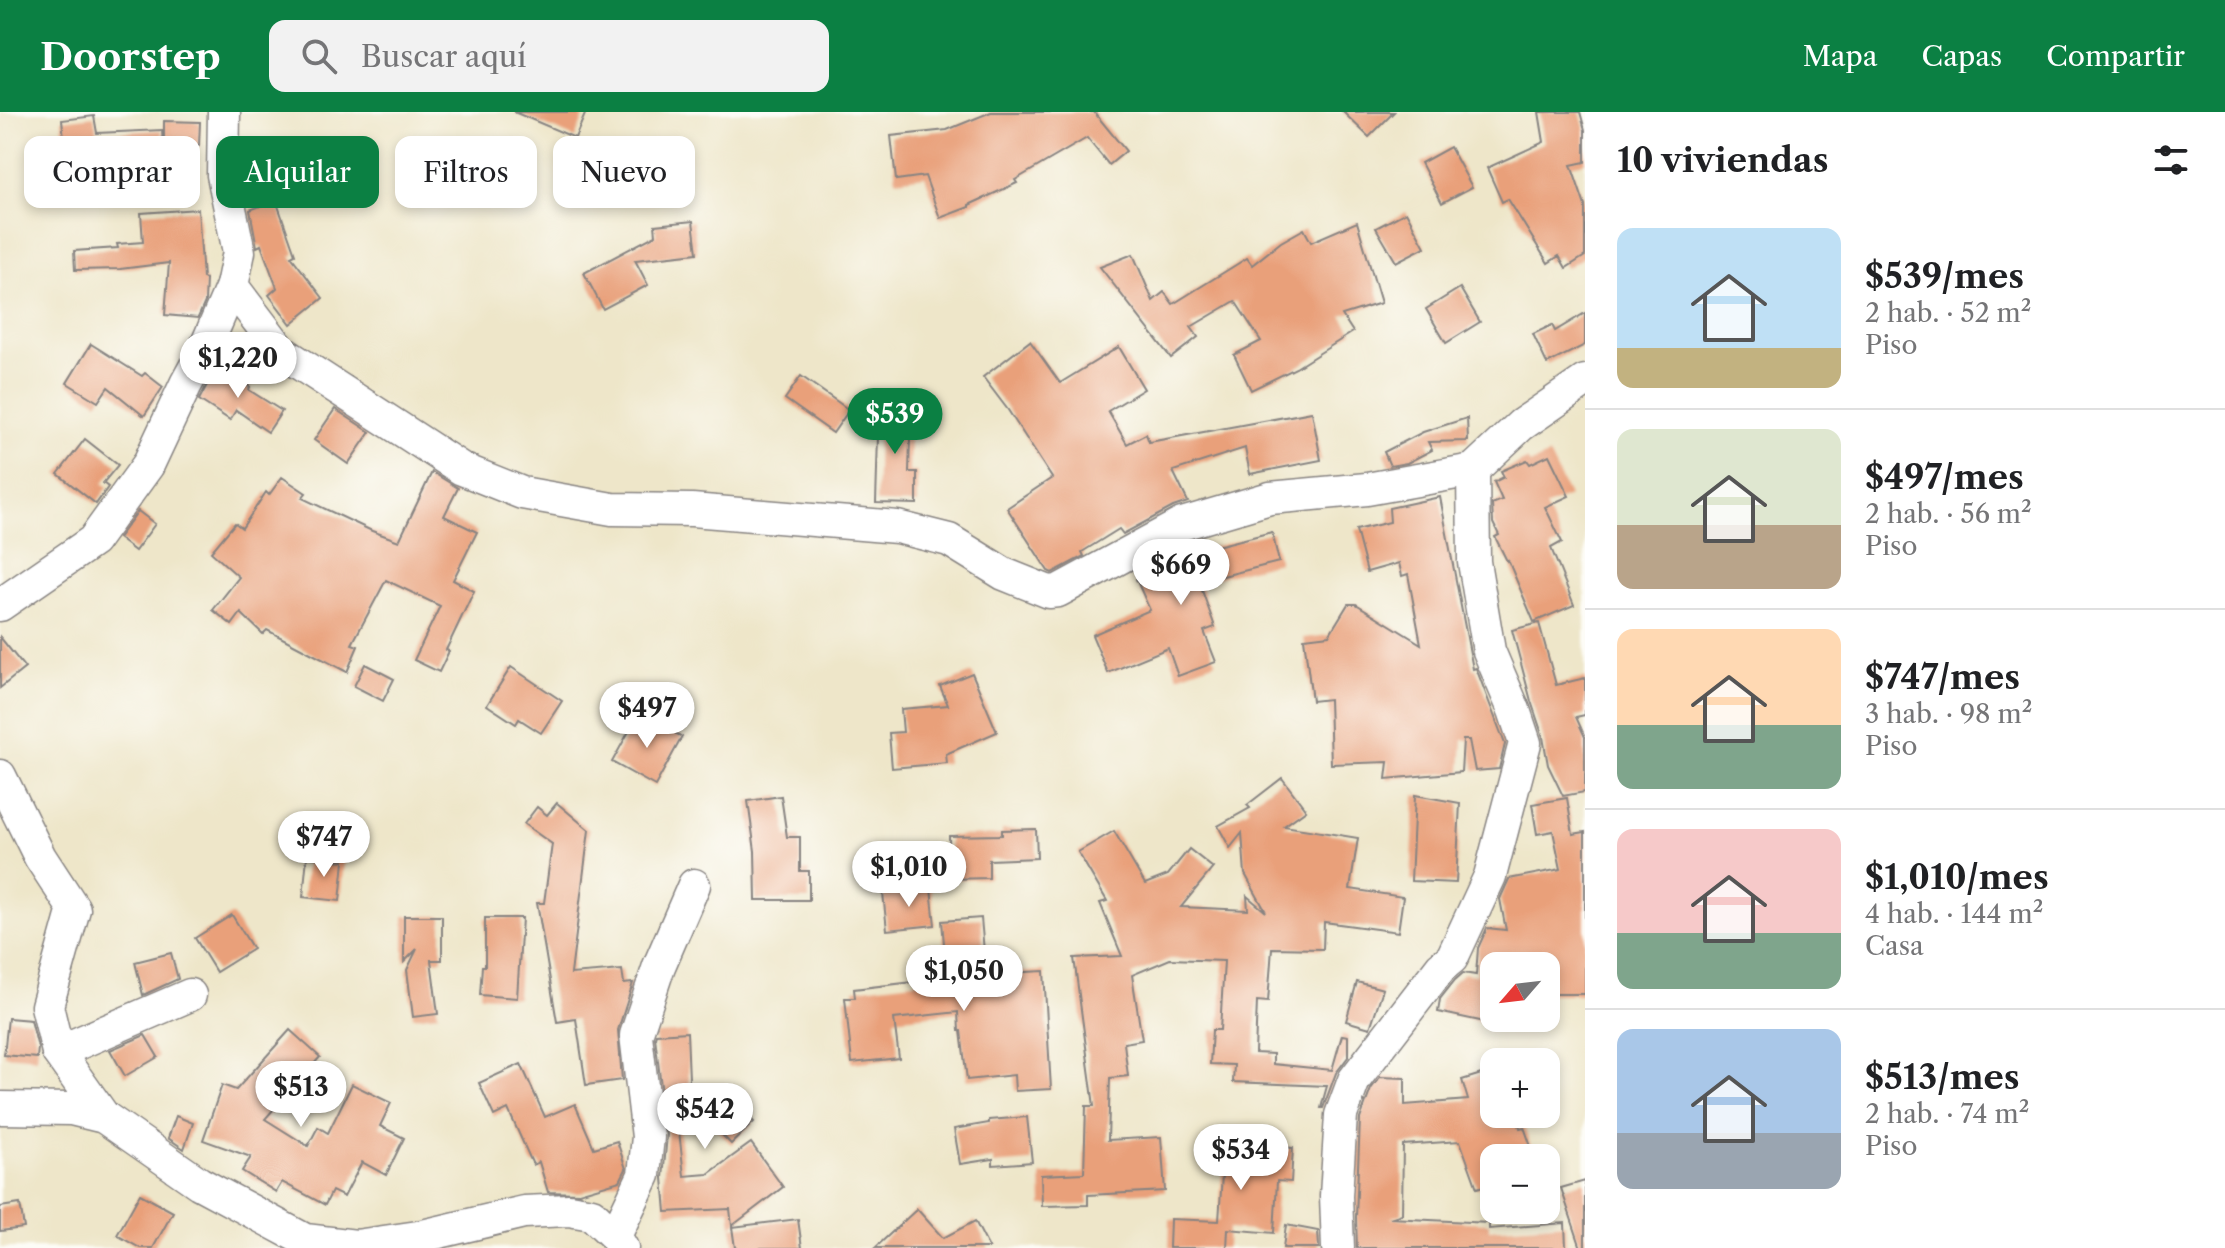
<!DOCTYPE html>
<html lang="es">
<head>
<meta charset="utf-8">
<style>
  body { margin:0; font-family:"Libre Caslon Text",serif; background:#f2f2f2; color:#202124; height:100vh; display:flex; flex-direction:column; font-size:30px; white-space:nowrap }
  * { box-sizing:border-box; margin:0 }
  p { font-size:26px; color:#757577 }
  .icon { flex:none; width:44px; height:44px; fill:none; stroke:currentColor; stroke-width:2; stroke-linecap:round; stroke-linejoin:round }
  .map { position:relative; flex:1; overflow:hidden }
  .sheet { display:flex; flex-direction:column; background:#fff; width:640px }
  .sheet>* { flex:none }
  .top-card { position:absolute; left:24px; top:24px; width:760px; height:72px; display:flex; gap:16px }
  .needle { width:52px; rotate:242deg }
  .buttons { position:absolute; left:1480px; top:840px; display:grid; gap:16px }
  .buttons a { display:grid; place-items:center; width:80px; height:80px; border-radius:16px; background:#fff; box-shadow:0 4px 12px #0003; font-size:40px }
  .price { position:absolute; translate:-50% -68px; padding:0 18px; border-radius:28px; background:#fff; color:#222; font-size:26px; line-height:52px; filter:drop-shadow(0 2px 4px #0008) }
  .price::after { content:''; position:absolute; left:50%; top:48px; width:24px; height:18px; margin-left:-12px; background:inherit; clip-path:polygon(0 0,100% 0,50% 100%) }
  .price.selected { background:#0b8043; color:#fff }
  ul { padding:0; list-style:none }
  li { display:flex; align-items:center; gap:24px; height:200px; padding:0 32px }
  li+li { border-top:2px solid #e0e0e0 }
  li span { display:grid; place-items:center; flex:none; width:224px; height:160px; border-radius:16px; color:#555 }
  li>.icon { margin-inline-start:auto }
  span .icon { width:96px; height:96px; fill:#fffc; stroke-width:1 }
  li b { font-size:34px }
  h2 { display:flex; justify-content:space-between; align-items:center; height:96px; padding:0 32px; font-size:34px }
  .chip { padding:0 28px; border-radius:16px; background:#fff; box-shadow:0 4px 12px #0003; font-size:28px; line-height:72px }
  .chip.selected { background:#0b8043; color:#fff }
  header { display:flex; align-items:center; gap:48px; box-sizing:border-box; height:112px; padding:0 40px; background:#0b8043; color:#fff }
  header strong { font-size:38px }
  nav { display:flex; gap:44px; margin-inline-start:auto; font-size:28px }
  .search { width:560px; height:72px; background:#f2f2f2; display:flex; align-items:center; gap:20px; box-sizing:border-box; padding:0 28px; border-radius:16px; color:#757577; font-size:30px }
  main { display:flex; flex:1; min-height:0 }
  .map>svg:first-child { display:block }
</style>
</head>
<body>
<header>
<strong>Doorstep</strong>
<div class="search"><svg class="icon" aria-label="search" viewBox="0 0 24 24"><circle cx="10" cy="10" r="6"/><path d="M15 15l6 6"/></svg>Buscar aquí</div>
<nav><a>Mapa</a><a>Capas</a><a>Compartir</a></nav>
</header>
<main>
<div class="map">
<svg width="1585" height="1136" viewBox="0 0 1585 1136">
  <rect width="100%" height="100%" fill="#fdfcf7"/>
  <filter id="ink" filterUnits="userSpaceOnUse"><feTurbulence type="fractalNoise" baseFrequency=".0125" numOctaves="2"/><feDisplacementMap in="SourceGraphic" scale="16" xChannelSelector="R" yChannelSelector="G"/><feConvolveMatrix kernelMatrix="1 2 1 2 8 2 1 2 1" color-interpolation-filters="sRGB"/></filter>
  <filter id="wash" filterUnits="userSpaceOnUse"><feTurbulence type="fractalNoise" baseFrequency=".006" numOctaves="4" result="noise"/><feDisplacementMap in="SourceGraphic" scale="32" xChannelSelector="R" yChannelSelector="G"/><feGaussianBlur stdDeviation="1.8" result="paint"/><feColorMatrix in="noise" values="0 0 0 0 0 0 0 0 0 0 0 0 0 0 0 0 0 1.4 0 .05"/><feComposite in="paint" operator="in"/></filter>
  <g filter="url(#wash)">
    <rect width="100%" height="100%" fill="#eee6c9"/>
    <g id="blocks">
      <!-- building -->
      <g fill="#e9a07a">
        <polygon points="514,0 586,0 575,26"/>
        <polygon points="991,0 1094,0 1126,39 1109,53 1087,26 1015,68 1017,71 969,93 969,95 940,106 925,64 896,68 891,24 947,18"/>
        <polygon points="1343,0 1394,0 1369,25"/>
        <polygon points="1539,0 1580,0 1585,18 1585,50 1571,53 1585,94 1585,144 1566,156 1559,144 1548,151 1508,87 1502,90 1487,56 1544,30"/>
        <polygon points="94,4 97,21 162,18 164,55 121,58 121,45 67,52 62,8"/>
        <polygon points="164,9 200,10 199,34 164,34"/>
        <polygon points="1450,35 1472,75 1442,91 1421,51"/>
        <polygon points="276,88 295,142 291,144 323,186 291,212 269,183 277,176 261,133 257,135 250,98"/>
        <polygon points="198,97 203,166 206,167 205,190 198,206 165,203 169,151 120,157 75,158 74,139 118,136 117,132 143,130 141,101"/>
        <polygon points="1406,100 1425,135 1396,150 1376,116"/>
        <polygon points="693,109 697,141 635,148 648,173 603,197 584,161 656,123 655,113"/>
        <polygon points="1357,110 1381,191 1342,203 1353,220 1296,256 1251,278 1234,243 1261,229 1235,189 1191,215 1198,225 1171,246 1100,155 1133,142 1153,189 1164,180 1173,192 1247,146 1252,153 1281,130 1304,117 1311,130"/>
        <polygon points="1460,176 1480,210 1446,231 1426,197"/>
        <polygon points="1585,201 1585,233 1547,252 1533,222 1552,213 1555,219"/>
        <polygon points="1030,229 1060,271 1119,235 1144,277 1108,299 1127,332 1146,322 1149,330 1312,300 1321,348 1250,362 1245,336 1173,359 1188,390 1173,395 1123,422 1119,417 1082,440 1084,444 1052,461 1048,459 1007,396 1052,366 1008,298 983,265"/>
        <polygon points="91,232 142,264 145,261 163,275 144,304 108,275 98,290 67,271"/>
        <polygon points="217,254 250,275 249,278 282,299 268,320 236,298 230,308 199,288"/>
        <polygon points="801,264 849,298 833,321 785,287"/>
        <polygon points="879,290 911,291 909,360 917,360 917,392 876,391"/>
        <polygon points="335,297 370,320 348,352 314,328"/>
        <polygon points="1467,306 1468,329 1428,330 1432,338 1407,351 1390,354 1384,340 1423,320"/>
        <polygon points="85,327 118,353 103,371 108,375 96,392 58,362"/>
        <polygon points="1549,343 1569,384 1545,395 1562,430 1551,436 1574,493 1534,510 1508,448 1507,449 1495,425 1499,423 1493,411 1492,392 1502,388 1494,370 1504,365 1501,359 1527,348 1530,352"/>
        <polygon points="432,360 458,376 444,404 477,420 453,468 474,479 446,538 449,539 439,560 414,548 440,494 386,468 352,532 358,534 347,560 267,518 263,522 241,501 232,513 213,498 239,465 211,440 235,411 242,416 266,380 269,383 282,365 306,381 302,386 372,419 399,429"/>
        <polygon points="1440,385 1473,557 1476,556 1505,632 1499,657 1475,659 1469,628 1463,628 1461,660 1386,667 1388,650 1331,652 1329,587 1312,589 1304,526 1329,523 1348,492 1356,492 1421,532 1408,462 1402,464 1399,451 1367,460 1356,418 1390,410 1389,396"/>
        <polygon points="138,399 155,412 135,439 118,426"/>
        <polygon points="1272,420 1279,450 1199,470 1215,515 1204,519 1216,550 1178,564 1168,536 1108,561 1092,523 1150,498 1136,467 1201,438"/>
        <polygon points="1539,511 1556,573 1585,566 1585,603 1576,605 1585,625 1585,680 1563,684 1548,653 1543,625 1531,589 1512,518"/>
        <polygon points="0,525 25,556 0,576"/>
        <polygon points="365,552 394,567 383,589 354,574"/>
        <polygon points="511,555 562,589 541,621 519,607 516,612 487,593"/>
        <polygon points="972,561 997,620 946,642 947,651 892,656 889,621 903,620 901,597 948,593 940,574"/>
        <polygon points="639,601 682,625 655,674 612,650"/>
        <polygon points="1282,666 1306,698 1284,714 1358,726 1350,777 1403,785 1398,820 1324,810 1323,837 1272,836 1268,890 1257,889 1255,941 1273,942 1273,952 1332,958 1342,923 1348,924 1348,945 1336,961 1323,996 1321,996 1327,974 1233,970 1234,953 1210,952 1212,918 1220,918 1224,849 1170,847 1132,863 1142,928 1124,931 1128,964 1110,966 1108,1028 1161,1025 1165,1079 1088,1083 1088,1093 1042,1094 1041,1063 1084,1061 1086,994 1094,994 1074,846 1122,844 1100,791 1107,789 1078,740 1114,719 1145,772 1168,763 1189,737 1213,756 1181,795 1248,798 1247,784 1266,800 1245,762 1242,721 1230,736 1218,714 1250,696 1247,693"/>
        <polygon points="1415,683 1460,691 1456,771 1411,769"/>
        <polygon points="781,684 787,725 800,725 800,759 809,759 809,788 756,788 755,739 748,689"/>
        <polygon points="1567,686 1573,722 1585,720 1585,882 1546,882 1546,854 1494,854 1494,912 1438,900 1440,887 1455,868 1463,861 1476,863 1478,836 1487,816 1506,818 1500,787 1509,767 1561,757 1553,719 1537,722 1532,692"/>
        <polygon points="557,691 589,718 571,862 622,858 624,872 633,871 618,918 622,968 586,973 576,907 557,910 537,791 544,791 552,732 524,712 537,695 547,703"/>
        <polygon points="1036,717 1037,746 989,748 989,766 950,767 949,724 1002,723 1002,718"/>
        <polygon points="307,745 344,749 340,789 303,785"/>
        <polygon points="931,776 935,813 887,818 883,781"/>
        <polygon points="232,803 253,837 216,860 195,826"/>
        <polygon points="404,804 442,804 442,848 431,848 438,902 413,905 407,858 417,837 404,850"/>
        <polygon points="485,806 522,806 517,886 480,883 482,854 485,854"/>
        <polygon points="981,806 986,862 1044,859 1051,977 1015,979 1014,963 967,968 961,919 959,919 958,900 894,907 899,946 852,951 845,886 855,886 854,877 947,866 942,809"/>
        <polygon points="171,841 178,867 143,883 135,850"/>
        <polygon points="1357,870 1383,877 1370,916 1346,909"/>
        <polygon points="8,906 31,908 38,936 37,946 4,943"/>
        <polygon points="290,918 320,945 265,1007 308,1034 318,1015 328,1021 352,972 391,991 380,1014 404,1026 386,1063 362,1050 344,1085 332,1079 325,1093 282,1070 276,1080 242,1059 251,1045 203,1028 222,973 236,978"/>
        <polygon points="687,920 690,990 674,974 684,1064 708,1062 751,1031 783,1075 732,1114 730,1097 666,1100 663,1066 667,1023 655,925 656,922"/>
        <polygon points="145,923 158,945 125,964 110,938"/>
        <polygon points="521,952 545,1005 575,992 594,1036 617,1029 626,1057 620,1069 579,1081 548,1080 539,1050 533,1053 508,997 494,1004 479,971"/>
        <polygon points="1494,958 1494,1002 1516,1002 1520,1016 1524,1015 1535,1046 1494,1046 1494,1071 1477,1076 1460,1029 1403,1033 1402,1102 1390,1106 1489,1111 1489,1117 1565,1111 1566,1136 1357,1136 1356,1105 1360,1007 1371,977 1380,965 1405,966 1405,993 1468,988 1462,968"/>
        <polygon points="720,974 754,1010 731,1032 697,997"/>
        <polygon points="176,1004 193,1011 184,1037 168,1026"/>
        <polygon points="1027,1005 1032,1050 993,1053 993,1047 960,1052 954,1017 989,1011 989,1008"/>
        <polygon points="1238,1017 1280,1020 1279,1035 1293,1036 1291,1070 1277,1069 1274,1121 1228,1117 1227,1136 1169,1136 1170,1107 1219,1109 1224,1032 1237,1033"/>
        <polygon points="1585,1069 1585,1136 1581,1136 1561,1076"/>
        <polygon points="140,1082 173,1100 153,1136 140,1136 117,1123"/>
        <polygon points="20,1092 24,1116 0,1119 0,1095"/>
        <polygon points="917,1097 943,1126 975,1109 989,1136 875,1136"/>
        <polygon points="798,1107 802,1136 735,1136 732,1115"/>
        <polygon points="1286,1113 1318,1119 1319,1136 1283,1136"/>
      </g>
    </g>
  </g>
  <g filter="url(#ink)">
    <use href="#blocks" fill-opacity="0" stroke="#888482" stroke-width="2"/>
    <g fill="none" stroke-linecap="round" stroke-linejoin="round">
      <defs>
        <g id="minor">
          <polyline points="224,0 223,63 239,140 232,174 282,240 462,357 522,381 612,397 692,398 897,415 949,428 1004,462 1049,480 1058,479 1182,412 1270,386 1367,377 1473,358 1521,313 1585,269"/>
          <polyline points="0,493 93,429 148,353 186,272 204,239 232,174"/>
          <polyline points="0,664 40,745 74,797 47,894 58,940 104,1005"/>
          <polyline points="58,940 190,883"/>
          <polyline points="0,996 71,997 104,1005 199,1071 305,1128 356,1134 418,1125 524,1100 569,1098 592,1102 615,1124 622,1136"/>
          <polyline points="615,1124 644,1063 648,1025 636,923 659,854 694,773"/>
          <polyline points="1338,1136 1336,1084 1341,1003 1354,968 1441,855 1452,846 1490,764 1525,631 1514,598 1489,539 1474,450 1473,358"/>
        </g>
      </defs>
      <!-- minor casing -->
      <use href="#minor" stroke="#888482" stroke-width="35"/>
      <!-- minor -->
      <use href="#minor" stroke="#fff" stroke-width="32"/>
    </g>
  </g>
</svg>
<div class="buttons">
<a><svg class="needle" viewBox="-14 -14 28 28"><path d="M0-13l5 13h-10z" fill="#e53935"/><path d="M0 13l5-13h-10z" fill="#757577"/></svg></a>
<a>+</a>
<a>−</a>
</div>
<b class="price" style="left:238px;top:288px">$1,220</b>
<b class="price selected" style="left:895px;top:344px">$539</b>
<b class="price" style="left:1181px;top:495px">$669</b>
<b class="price" style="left:647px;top:638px">$497</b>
<b class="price" style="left:324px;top:767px">$747</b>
<b class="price" style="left:909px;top:797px">$1,010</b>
<b class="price" style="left:964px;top:901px">$1,050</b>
<b class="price" style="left:301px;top:1017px">$513</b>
<b class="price" style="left:705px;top:1039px">$542</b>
<b class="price" style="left:1241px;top:1080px">$534</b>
<div class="top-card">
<a class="chip">Comprar</a>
<a class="chip selected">Alquilar</a>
<a class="chip">Filtros</a>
<a class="chip">Nuevo</a>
</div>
</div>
<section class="sheet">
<h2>10 viviendas<svg class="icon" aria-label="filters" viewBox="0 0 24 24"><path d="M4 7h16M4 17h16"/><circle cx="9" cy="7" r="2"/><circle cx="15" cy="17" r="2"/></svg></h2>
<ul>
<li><span style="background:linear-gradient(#bfe0f5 75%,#c2b280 0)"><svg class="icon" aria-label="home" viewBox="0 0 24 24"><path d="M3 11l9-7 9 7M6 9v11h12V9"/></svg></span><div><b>$539/mes</b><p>2 hab. · 52 m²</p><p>Piso</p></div></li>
<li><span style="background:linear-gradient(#dfe7d0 60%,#b9a48a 0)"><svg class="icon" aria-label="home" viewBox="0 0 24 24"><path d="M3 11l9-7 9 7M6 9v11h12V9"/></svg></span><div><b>$497/mes</b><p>2 hab. · 56 m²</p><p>Piso</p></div></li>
<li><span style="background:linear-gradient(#ffd9b3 60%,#7fa58c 0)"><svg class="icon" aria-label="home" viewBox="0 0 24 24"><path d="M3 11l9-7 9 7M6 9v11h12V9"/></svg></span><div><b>$747/mes</b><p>3 hab. · 98 m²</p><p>Piso</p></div></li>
<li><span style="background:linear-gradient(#f6c9c9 65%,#7fa58c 0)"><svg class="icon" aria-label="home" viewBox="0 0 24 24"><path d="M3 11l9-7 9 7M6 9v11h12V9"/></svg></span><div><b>$1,010/mes</b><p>4 hab. · 144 m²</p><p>Casa</p></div></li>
<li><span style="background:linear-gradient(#a9c7e8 65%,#9aa5b1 0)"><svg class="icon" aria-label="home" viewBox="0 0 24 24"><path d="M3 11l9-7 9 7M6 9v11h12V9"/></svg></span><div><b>$513/mes</b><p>2 hab. · 74 m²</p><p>Piso</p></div></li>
</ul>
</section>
</main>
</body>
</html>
